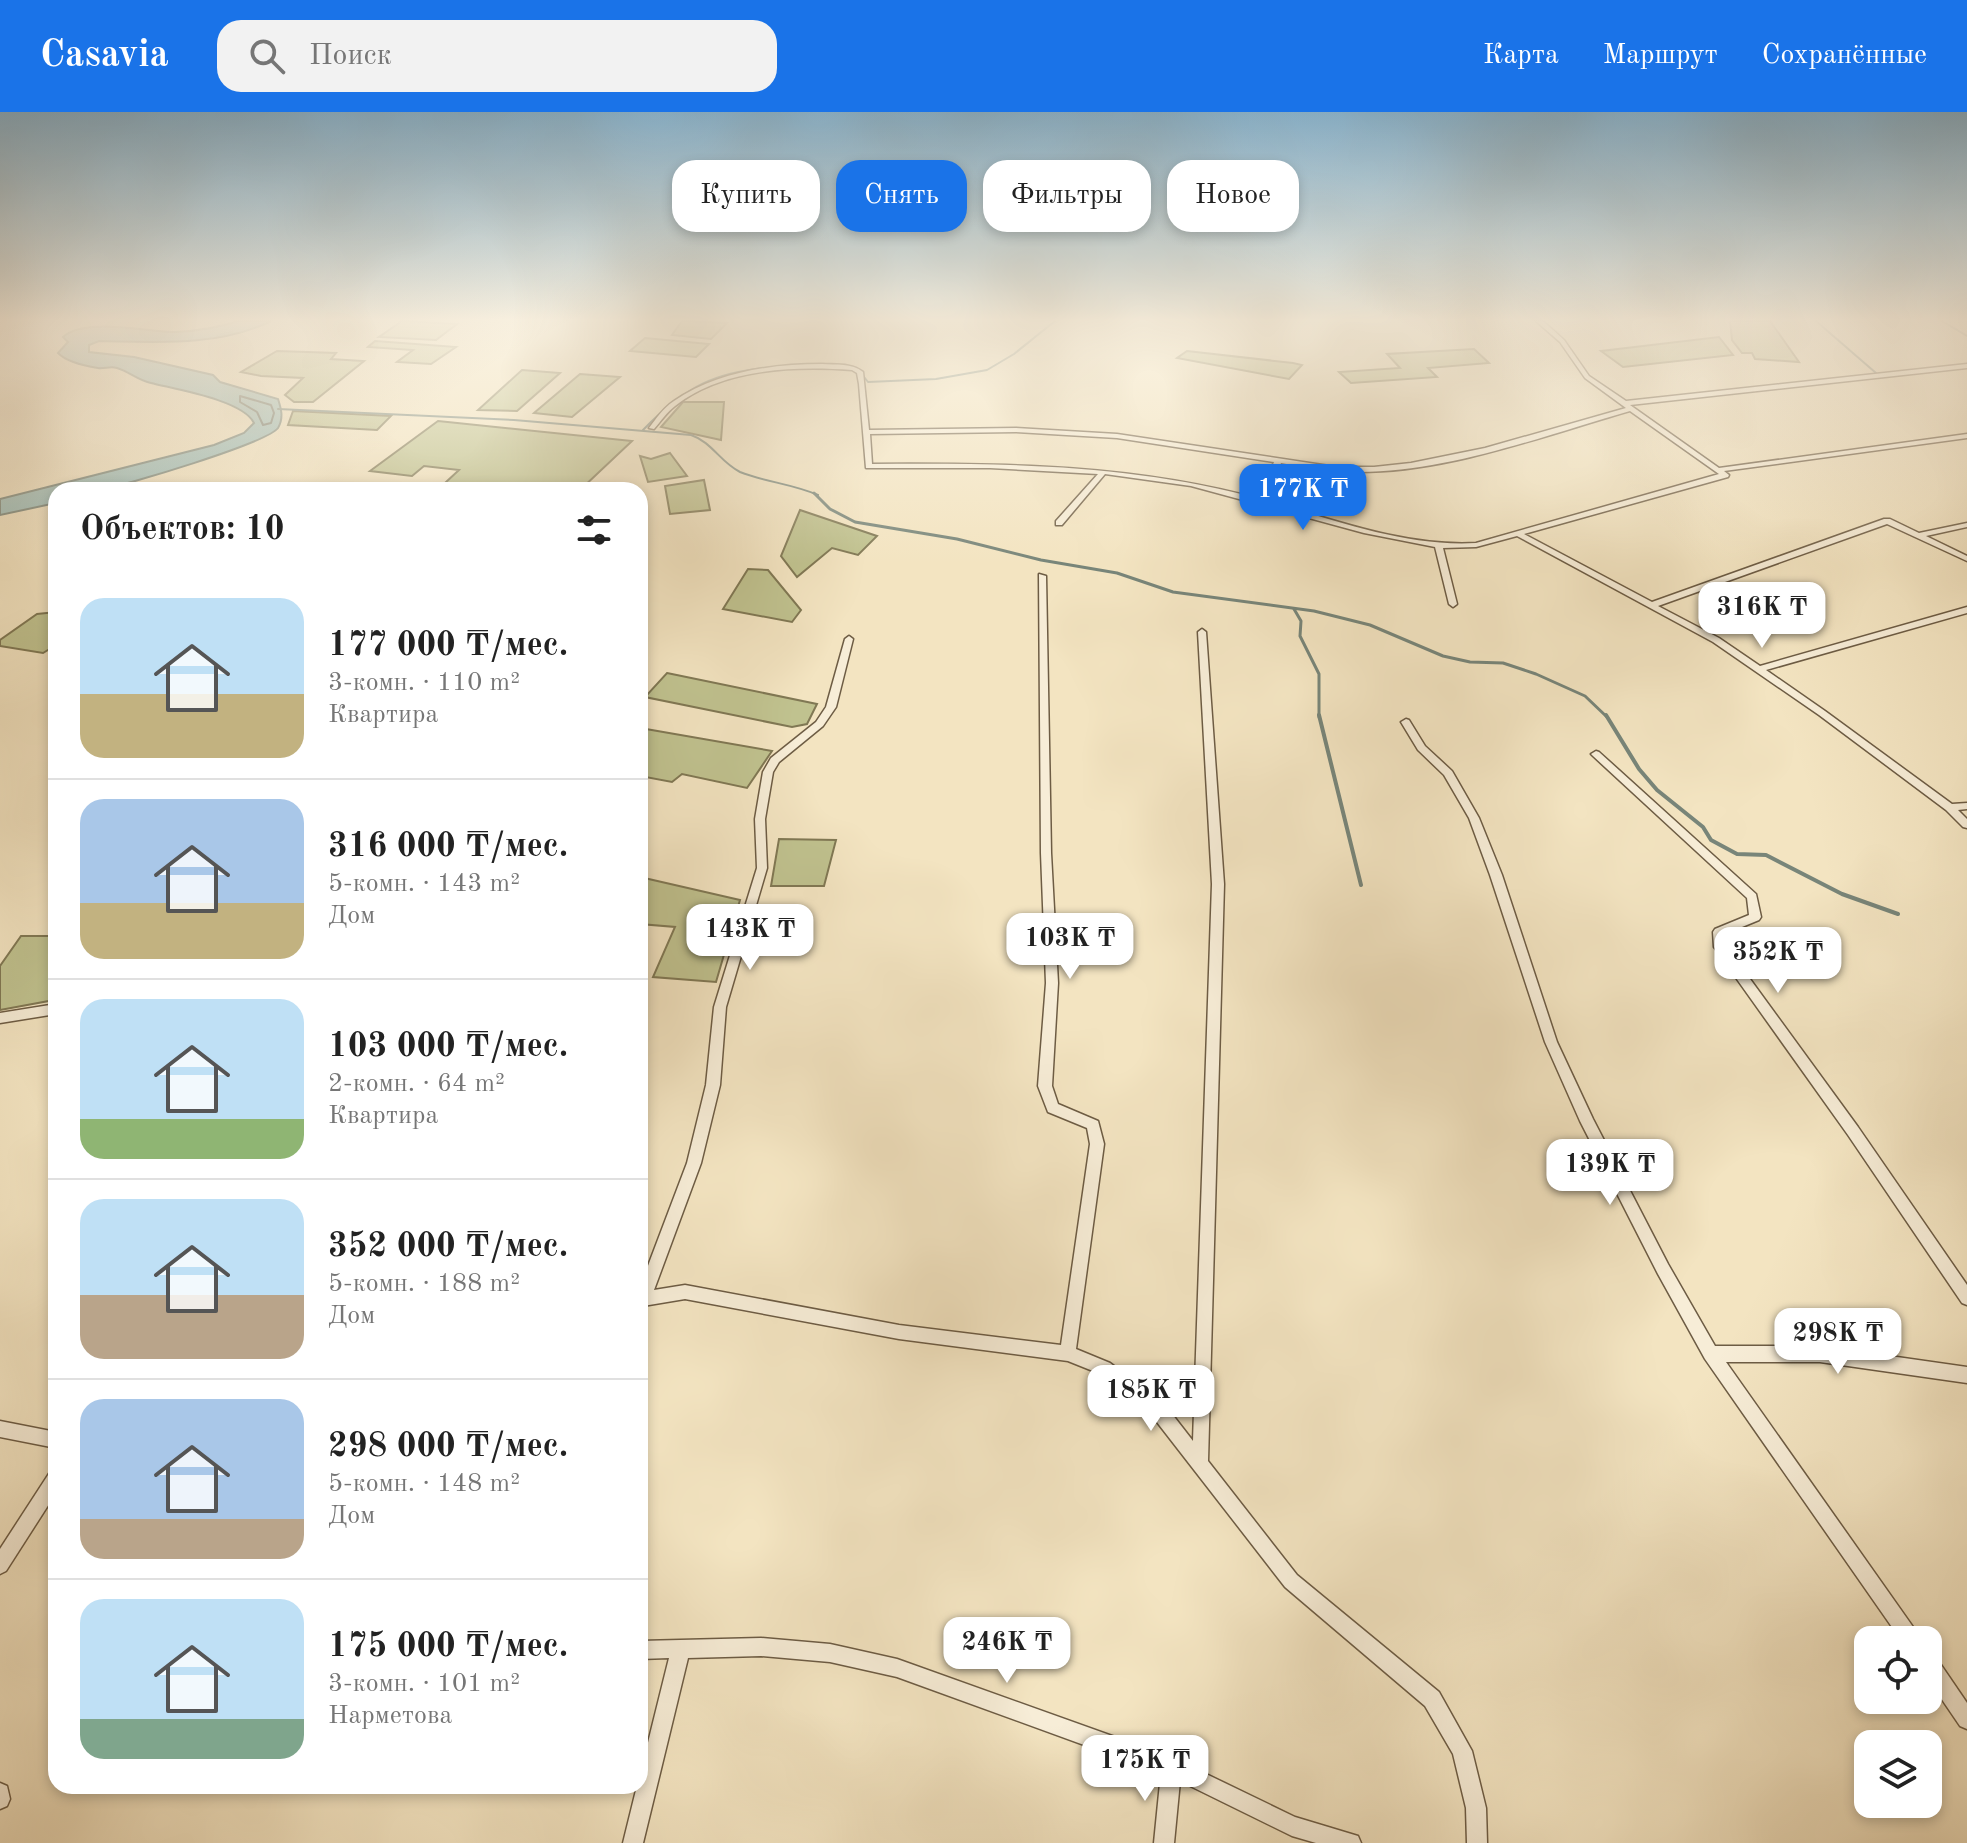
<!DOCTYPE html>
<html lang="ru">
<head>
<meta charset="utf-8">
<style>
  body { margin:0; font-family:"Old Standard TT",serif; background:#f2f2f2; color:#222; height:100vh; display:flex; flex-direction:column; font-size:30px; white-space:nowrap }
  * { box-sizing:border-box; margin:0 }
  p { font-size:26px; color:#767676 }
  .icon { flex:none; width:44px; height:44px; fill:none; stroke:currentColor; stroke-width:2; stroke-linecap:round; stroke-linejoin:round }
  .map { position:relative; flex:1; overflow:hidden }
  .drawer { position:absolute; left:48px; top:370px; width:600px; height:1312px; display:flex; flex-direction:column; background:#fff; border-radius:24px; box-shadow:0 4px 12px #0003 }
  .drawer>* { flex:none }
  .guide { position:absolute; left:672px; top:48px; width:760px; height:72px; display:flex; gap:16px }
  .controls { position:absolute; left:1854px; top:1514px; display:grid; gap:16px }
  .controls a { display:grid; place-items:center; width:88px; height:88px; border-radius:16px; background:#fff; box-shadow:0 4px 12px #0003; font-size:40px }
  .price { position:absolute; translate:-50% -68px; padding:0 18px; border-radius:16px; background:#fff; color:#222; font-size:26px; line-height:52px; filter:drop-shadow(0 2px 4px #0008) }
  .price::after { content:''; position:absolute; left:50%; top:48px; width:24px; height:18px; margin-left:-12px; background:inherit; clip-path:polygon(0 0,100% 0,50% 100%) }
  .price.on { background:#1a73e8; color:#fff }
  ul { padding:0; list-style:none }
  li { display:flex; align-items:center; gap:24px; height:200px; padding:0 32px }
  li+li { border-top:2px solid #e0e0e0 }
  li span { display:grid; place-items:center; flex:none; width:224px; height:160px; border-radius:24px; color:#555 }
  li>.icon { margin-inline-start:auto }
  span .icon { width:96px; height:96px; fill:#fffc; stroke-width:1 }
  li b { font-size:34px }
  h2 { display:flex; justify-content:space-between; align-items:center; height:96px; padding:0 32px; font-size:34px }
  .chip { padding:0 28px; border-radius:24px; background:#fff; box-shadow:0 4px 12px #0003; font-size:28px; line-height:72px }
  .chip.on { background:#1a73e8; color:#fff }
  header { display:flex; align-items:center; gap:48px; box-sizing:border-box; height:112px; padding:0 40px; background:#1a73e8; color:#fff }
  header strong { font-size:38px }
  nav { display:flex; gap:44px; margin-inline-start:auto; font-size:28px }
  .search { width:560px; height:72px; background:#f2f2f2; display:flex; align-items:center; gap:20px; box-sizing:border-box; padding:0 28px; border-radius:24px; color:#767676; font-size:30px }
  .map>svg:first-child { display:block }
</style>
</head>
<body>
<header>
<strong>Casavia</strong>
<div class="search"><svg class="icon" aria-label="search" viewBox="0 0 24 24"><circle cx="10" cy="10" r="6"/><path d="M15 15l6 6"/></svg>Поиск</div>
<nav><a>Карта</a><a>Маршрут</a><a>Сохранённые</a></nav>
</header>
<div class="map">
<svg width="1967" height="1731" viewBox="0 0 1967 1731">
  <rect width="100%" height="100%" fill="#f3e4c1"/>
  <filter id="stains"><feTurbulence type="fractalNoise" baseFrequency=".0025" numOctaves="4"/><feColorMatrix values="0 0 0 0 .2 0 0 0 0 .09 0 0 0 0 .02 0 0 0 .5 -.17"/></filter>
  <radialGradient id="worn" r=".72"><stop offset=".6" stop-color="#630" stop-opacity="0"/><stop offset="1" stop-color="#630" stop-opacity=".3"/></radialGradient>
  <!-- green -->
  <g fill="#c0c28f" stroke="#807854" stroke-width="2">
    <polygon points="402,209 457,212 436,228 379,225"/>
    <polygon points="682,209 727,211 711,227 672,223"/>
    <polygon points="1730,209 1770,209 1799,250 1755,247 1752,241 1742,241 1732,228"/>
    <polygon points="1719,225 1733,243 1623,255 1601,239"/>
    <polygon points="645,226 709,232 696,245 630,239"/>
    <polygon points="375,229 456,235 431,252 397,250 413,238 368,235"/>
    <polygon points="1474,237 1489,251 1428,256 1437,265 1351,271 1339,260 1400,256 1387,242"/>
    <polygon points="277,239 336,241 331,247 364,249 313,290 294,290 285,283 303,266 261,264 241,260"/>
    <polygon points="1187,239 1293,251 1302,253 1289,267 1177,246"/>
    <polygon points="522,258 560,261 517,299 478,298"/>
    <polygon points="580,262 620,265 572,305 534,301"/>
    <polygon points="683,290 724,290 721,328 661,315"/>
    <polygon points="293,299 391,304 377,318 288,313"/>
    <polygon points="438,309 632,329 580,378 527,378 445,371 459,358 424,354 412,364 370,359"/>
    <polygon points="670,341 687,364 648,370 640,344 651,347"/>
    <polygon points="704,368 710,398 670,402 665,374"/>
    <polygon points="800,398 877,424 858,443 832,436 797,465 781,444"/>
    <polygon points="748,457 768,458 801,498 792,510 723,497"/>
    <polygon points="56,500 56,533 43,541 0,534 0,528 37,502"/>
    <polygon points="667,561 817,592 807,612 792,615 645,585"/>
    <polygon points="646,617 772,639 747,676 682,662 672,670 640,664 640,626"/>
    <polygon points="779,727 836,728 824,774 771,774"/>
    <polygon points="640,765 740,788 716,870 653,865 675,815 640,812"/>
    <polygon points="21,824 56,824 56,885 54,888 0,898 0,854"/>
  </g>
  <!-- water -->
  <path fill="#9dbeb9" stroke="#788579" stroke-width="2" d="M238,209h33c-52,26 -115,21 -172,20l-10,4v7l45,5 79,18 7,7 58,17c3,9 6,19 0,29 -11,15 -154,58 -179,62 -14,2 -29,0 -43,0v13l-56,12v-16l214,-54 30,-12 10,-10c-11,-23 -80,-34 -103,-40 -12,-2 -23,-12 -34,-15 -7,-2 -13,1 -19,0 -13,-2 -31,-6 -40,-15l10,-11 -5,-5c21,-20 84,-5 112,-5 22,-1 43,-4 63,-11z"/>
  <g fill="none" stroke-linecap="round" stroke-linejoin="round">
    <!-- shore -->
    <polygon stroke="#6e766a" stroke-width="2" points="240,284 271,293 274,301 271,311 263,313 257,300 240,290"/>
    <!-- stream-far2 -->
    <g stroke="#788579" stroke-width="2">
      <polyline points="1816,209 1876,261"/>
      <polyline points="1942,209 1967,224"/>
      <polyline points="838,253 857,256 868,270 936,267 987,258 1014,242 1055,209"/>
      <path d="M278,297l236,11 177,15c21,7 29,27 49,37 25,10 53,12 78,23"/>
      <path d="M643,318c43,-44 73,-59 134,-63"/>
    </g>
    <!-- stream-far1 -->
    <g stroke="#788579" stroke-width="3">
      <polyline points="814,381 830,397 855,410 957,427 1041,448 1117,461 1173,480 1314,499 1370,513 1443,544 1470,550 1503,551 1536,562 1585,584 1607,605"/>
      <polyline points="1294,497 1301,509 1300,524 1319,562 1319,605"/>
    </g>
    <!-- stream -->
    <g stroke="#788579" stroke-width="4">
      <polyline points="1319,603 1361,773"/>
      <polyline points="1606,603 1639,657 1657,678 1703,715 1711,728 1737,742 1766,743 1842,782 1898,802"/>
    </g>
    <defs>
      <g id="minor">
        <path d="M1536,209h7l21,19 25,36 37,25 341,-37v4l-337,37 89,63 248,-34v4l-243,33 5,4 -1,2 -204,57 128,68 232,-83h6l29,14 48,-10v4l-41,9 41,20v5l-80,-37 -229,82 61,32 41,28 207,-59v6l-201,57 59,41 127,93 15,-1v6l-9,1 9,9v9l-4,-1 -17,-17 -127,-95 -106,-73 -196,-106 -41,11 -33,1 14,56 -4,3 -4,-3 -14,-57 -71,-14 -173,-47 -86,-12 -43,51h-6v-4l42,-47 -108,-6h-124l-7,-84 -2,-11 -5,-3c-58,-4 -129,-2 -177,36 -8,6 -14,15 -21,23l-5,-1c7,-9 14,-20 25,-27 43,-29 97,-37 148,-37 14,1 30,-1 41,8l6,58 147,-2 101,6 219,33h38l37,-4 74,-15 141,-40 -41,-30 -25,-36zM1630,299l89,63 -243,69c-69,4 -139,-22 -204,-41v-15l9,-24c18,3 36,7 54,8 96,8 204,-34 295,-60zM1016,320l101,6 157,24 -10,25v13c-130,-36 -257,-37 -392,-36l-2,-30z"/>
        <polygon points="1039,462 1046,464 1051,741 1058,871 1052,974 1058,992 1098,1009 1104,1032 1076,1237 1110,1251 1165,1293 1193,1329 1212,772 1198,520 1202,517 1206,520 1224,772 1208,1349 1297,1463 1439,1580 1472,1639 1486,1696 1487,1731 1467,1731 1466,1696 1453,1642 1425,1594 1285,1475 1153,1305 1098,1261 1068,1249 899,1227 685,1187 643,1194 640,1193 640,1175 687,1051 706,973 714,895 757,756 755,707 763,660 771,646 816,610 826,595 845,527 849,524 853,527 836,595 823,614 779,650 773,660 765,707 767,756 726,895 720,973 701,1051 654,1178 685,1173 899,1213 1061,1233 1090,1032 1087,1016 1048,1000 1038,974 1046,871 1041,741"/>
        <polygon points="1406,607 1409,608 1425,634 1452,659 1479,706 1502,763 1557,930 1593,1007 1668,1152 1715,1234 1820,1234 1967,1255 1967,1271 1820,1250 1726,1250 1918,1522 1921,1528 1901,1528 1705,1247 1658,1162 1580,1009 1545,930 1490,763 1469,706 1444,663 1418,638 1401,610"/>
        <polygon points="1596,639 1599,640 1756,782 1761,805 1759,808 1725,822 1726,834 1858,1015 1967,1173 1967,1193 1962,1191 1848,1023 1714,835 1713,820 1715,817 1749,803 1747,786 1593,644 1591,642"/>
        <polygon points="56,892 56,902 0,911 0,901"/>
        <polygon points="0,1309 56,1320 56,1336 0,1325"/>
        <polygon points="56,1358 56,1381 6,1459 0,1462 0,1437 50,1360"/>
        <polygon points="761,1526 830,1532 897,1547 1171,1645 1295,1705 1358,1724 1361,1731 1316,1731 1292,1724 1180,1669 1174,1731 1154,1731 1161,1661 897,1565 830,1550 761,1544 688,1546 643,1731 623,1731 637,1674 640,1674 640,1663 669,1546 640,1547 640,1529"/>
        <polygon points="1928,1542 1935,1544 1967,1591 1967,1617 1960,1614 1928,1567"/>
        <polygon points="0,1671 7,1674 10,1687 7,1694 0,1697"/>
      </g>
    </defs>
    <!-- minor casing -->
    <use href="#minor" stroke="#6d5c44" stroke-width="3"/>
    <!-- minor -->
    <use href="#minor" fill="#f7edd7" fill-rule="evenodd"/>
  </g>
  <!-- sky -->
  <linearGradient id="sky" x2="0" y2="1"><stop stop-color="#8ab8d5"/><stop offset="0.46" stop-color="#faf3e3"/><stop offset="1" stop-color="#faf3e3" stop-opacity="0"/></linearGradient>
  <rect width="1967" height="452" fill="url(#sky)"/>
  <rect width="100%" height="100%" filter="url(#stains)"/>
  <rect width="100%" height="100%" fill="url(#worn)"/>
</svg>
<div class="controls">
<a><svg class="icon" aria-label="locate" viewBox="0 0 24 24"><circle cx="12" cy="12" r="6"/><path d="M12 2v4M12 18v4M2 12h4M18 12h4"/></svg></a>
<a><svg class="icon" aria-label="layers" viewBox="0 0 24 24"><path d="M12 4l9 5-9 5-9-5zM3 14l9 5 9-5"/></svg></a>
</div>
<b class="price on" style="left:1303px;top:420px">177K ₸</b>
<b class="price" style="left:1762px;top:538px">316K ₸</b>
<b class="price" style="left:750px;top:860px">143K ₸</b>
<b class="price" style="left:1070px;top:869px">103K ₸</b>
<b class="price" style="left:1778px;top:883px">352K ₸</b>
<b class="price" style="left:1610px;top:1095px">139K ₸</b>
<b class="price" style="left:1838px;top:1264px">298K ₸</b>
<b class="price" style="left:1151px;top:1321px">185K ₸</b>
<b class="price" style="left:1007px;top:1573px">246K ₸</b>
<b class="price" style="left:1145px;top:1691px">175K ₸</b>
<div class="guide">
<a class="chip">Купить</a>
<a class="chip on">Снять</a>
<a class="chip">Фильтры</a>
<a class="chip">Новое</a>
</div>
<section class="drawer">
<h2>Объектов: 10<svg class="icon" aria-label="filters" viewBox="0 0 24 24"><path d="M4 7h16M4 17h16"/><circle cx="9" cy="7" r="2"/><circle cx="15" cy="17" r="2"/></svg></h2>
<ul>
<li><span style="background:linear-gradient(#bfe0f5 60%,#c2b280 0)"><svg class="icon" aria-label="home" viewBox="0 0 24 24"><path d="M3 11l9-7 9 7M6 9v11h12V9"/></svg></span><div><b>177 000 ₸/мес.</b><p>3-комн. · 110 m²</p><p>Квартира</p></div></li>
<li><span style="background:linear-gradient(#a9c7e8 65%,#c2b280 0)"><svg class="icon" aria-label="home" viewBox="0 0 24 24"><path d="M3 11l9-7 9 7M6 9v11h12V9"/></svg></span><div><b>316 000 ₸/мес.</b><p>5-комн. · 143 m²</p><p>Дом</p></div></li>
<li><span style="background:linear-gradient(#bfe0f5 75%,#8fb573 0)"><svg class="icon" aria-label="home" viewBox="0 0 24 24"><path d="M3 11l9-7 9 7M6 9v11h12V9"/></svg></span><div><b>103 000 ₸/мес.</b><p>2-комн. · 64 m²</p><p>Квартира</p></div></li>
<li><span style="background:linear-gradient(#bfe0f5 60%,#b9a48a 0)"><svg class="icon" aria-label="home" viewBox="0 0 24 24"><path d="M3 11l9-7 9 7M6 9v11h12V9"/></svg></span><div><b>352 000 ₸/мес.</b><p>5-комн. · 188 m²</p><p>Дом</p></div></li>
<li><span style="background:linear-gradient(#a9c7e8 75%,#b9a48a 0)"><svg class="icon" aria-label="home" viewBox="0 0 24 24"><path d="M3 11l9-7 9 7M6 9v11h12V9"/></svg></span><div><b>298 000 ₸/мес.</b><p>5-комн. · 148 m²</p><p>Дом</p></div></li>
<li><span style="background:linear-gradient(#bfe0f5 75%,#7fa58c 0)"><svg class="icon" aria-label="home" viewBox="0 0 24 24"><path d="M3 11l9-7 9 7M6 9v11h12V9"/></svg></span><div><b>175 000 ₸/мес.</b><p>3-комн. · 101 m²</p><p>Нарметова</p></div></li>
</ul>
</section>
</div>
</body>
</html>
